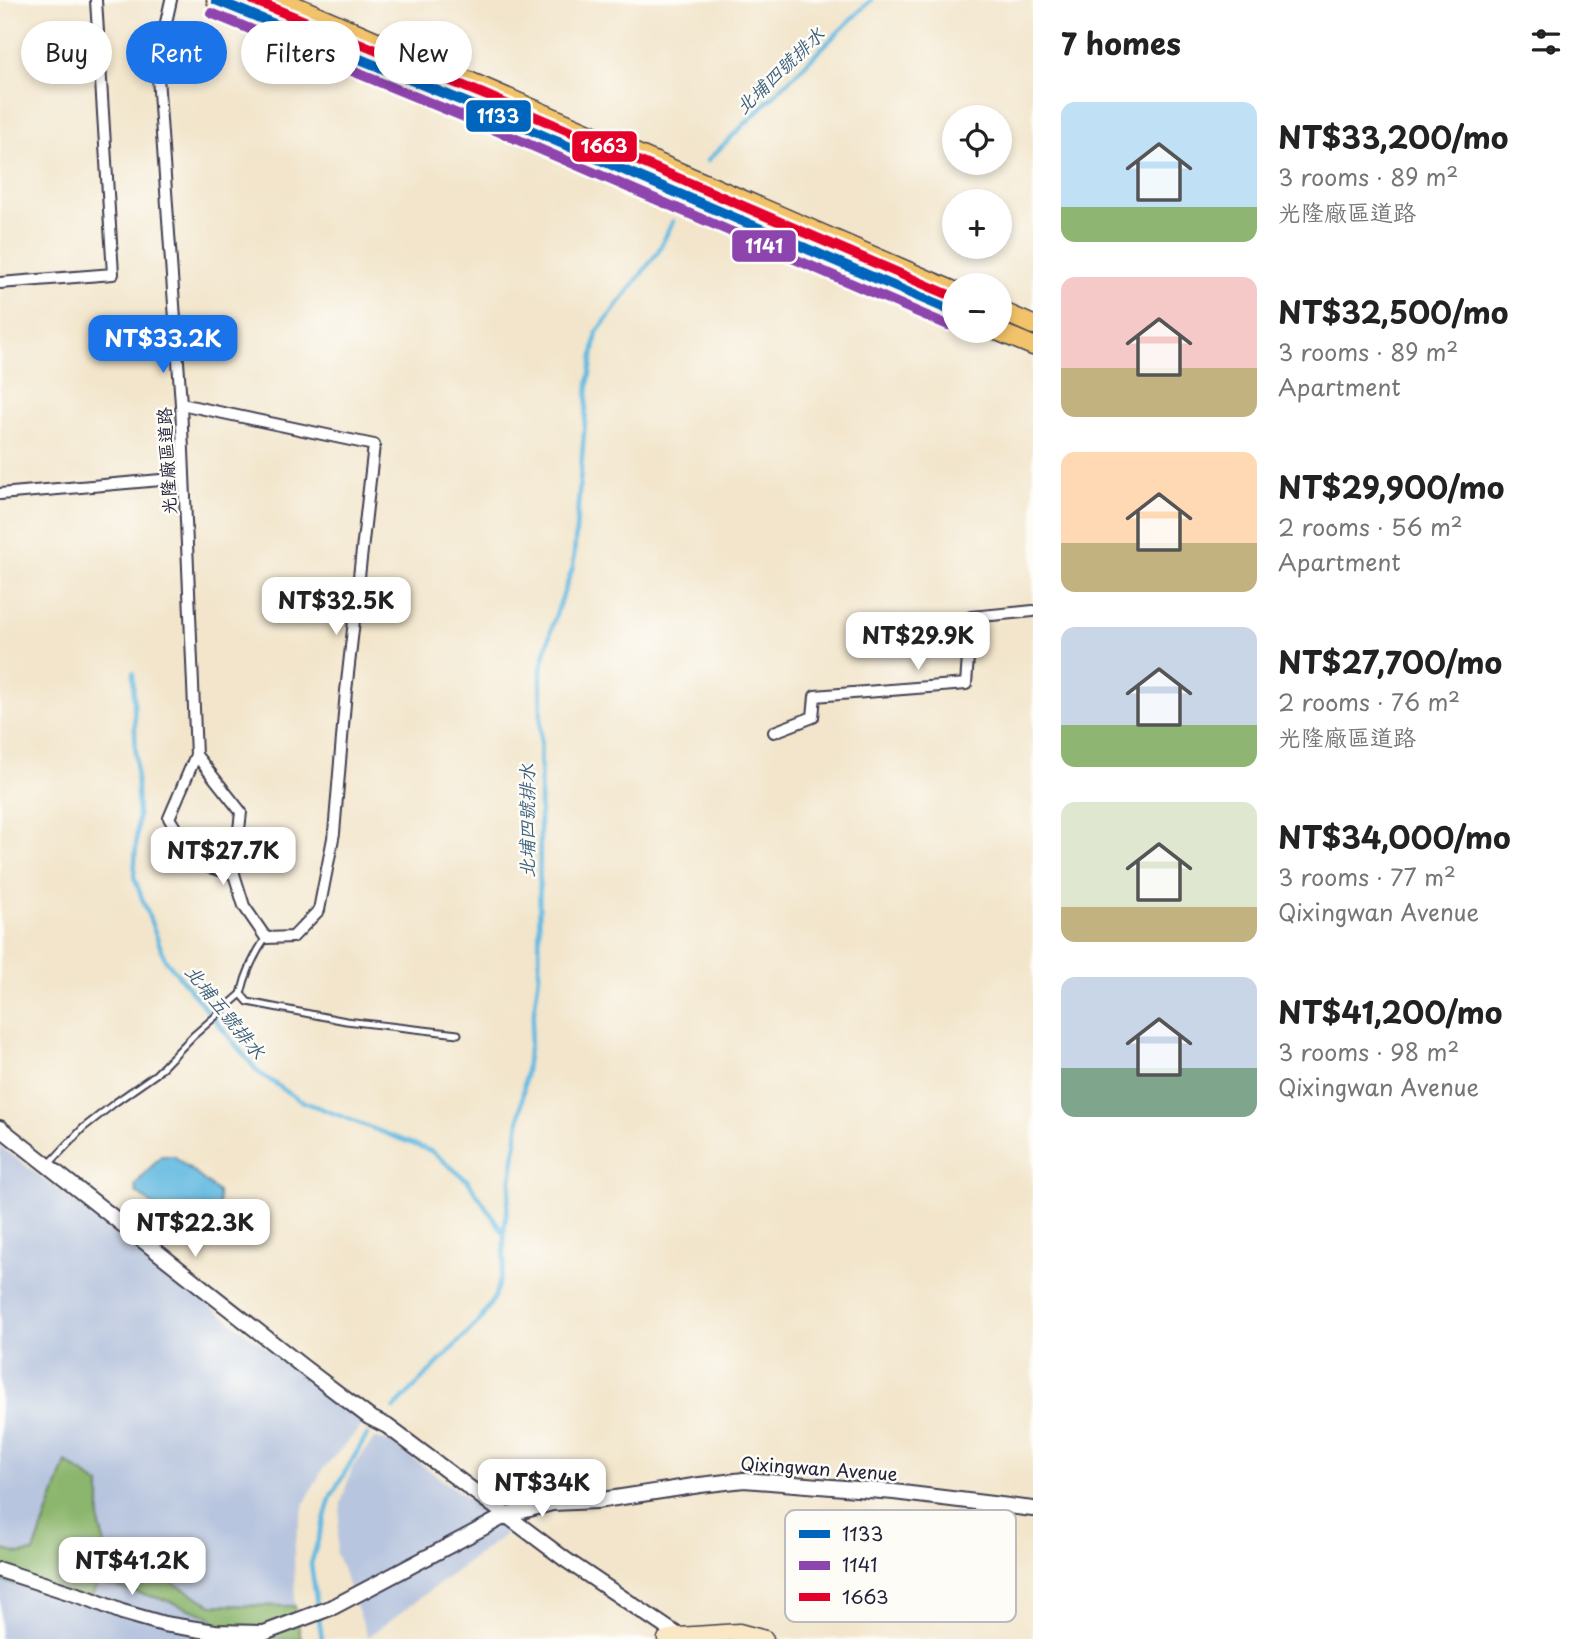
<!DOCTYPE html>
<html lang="en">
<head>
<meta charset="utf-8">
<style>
  body { margin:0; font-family:"Playpen Sans","LXGW WenKai TC",sans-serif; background:#f6f6f6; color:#222; height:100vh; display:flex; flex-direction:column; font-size:26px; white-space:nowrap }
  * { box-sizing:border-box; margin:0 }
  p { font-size:23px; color:#767676 }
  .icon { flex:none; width:38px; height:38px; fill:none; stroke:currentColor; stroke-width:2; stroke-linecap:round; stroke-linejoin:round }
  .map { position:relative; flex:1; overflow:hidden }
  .side { display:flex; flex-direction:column; background:#fff; width:560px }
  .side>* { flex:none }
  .top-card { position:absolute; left:21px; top:21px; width:665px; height:63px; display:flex; gap:14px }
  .fabs { position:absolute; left:942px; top:105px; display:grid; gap:14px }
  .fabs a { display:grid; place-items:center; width:70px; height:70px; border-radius:50%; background:#fff; box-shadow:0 4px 10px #0003; font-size:35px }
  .price { position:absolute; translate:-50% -60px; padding:0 16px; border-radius:14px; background:#fff; color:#222; font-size:23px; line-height:46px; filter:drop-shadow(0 2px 4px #0008) }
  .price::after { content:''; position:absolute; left:50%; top:42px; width:21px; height:16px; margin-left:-10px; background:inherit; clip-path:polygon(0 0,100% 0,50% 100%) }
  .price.active { background:#1a73e8; color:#fff }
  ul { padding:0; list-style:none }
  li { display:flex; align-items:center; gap:21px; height:175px; padding:0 28px }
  li span { display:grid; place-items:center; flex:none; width:196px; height:140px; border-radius:14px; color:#555 }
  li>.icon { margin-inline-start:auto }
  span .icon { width:84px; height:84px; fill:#fffc; stroke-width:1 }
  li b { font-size:30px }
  h2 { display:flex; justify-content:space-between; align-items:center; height:84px; padding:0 28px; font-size:30px }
  .chip { padding:0 24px; border-radius:32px; background:#fff; box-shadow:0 4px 10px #0003; font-size:24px; line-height:63px }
  .chip.active { background:#1a73e8; color:#fff }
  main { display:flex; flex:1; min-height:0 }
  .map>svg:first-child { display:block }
</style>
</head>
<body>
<main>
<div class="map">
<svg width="1033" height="1639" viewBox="0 0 1033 1639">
  <rect width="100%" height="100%" fill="#fdfcf7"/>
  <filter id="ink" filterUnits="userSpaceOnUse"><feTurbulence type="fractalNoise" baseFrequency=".0143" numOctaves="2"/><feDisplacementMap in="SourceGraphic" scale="14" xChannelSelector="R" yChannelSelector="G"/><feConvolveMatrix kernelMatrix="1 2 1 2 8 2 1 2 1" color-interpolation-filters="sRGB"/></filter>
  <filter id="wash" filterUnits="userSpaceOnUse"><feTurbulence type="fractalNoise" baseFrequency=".00686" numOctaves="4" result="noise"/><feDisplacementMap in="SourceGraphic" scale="28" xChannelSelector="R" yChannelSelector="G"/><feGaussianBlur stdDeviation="1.57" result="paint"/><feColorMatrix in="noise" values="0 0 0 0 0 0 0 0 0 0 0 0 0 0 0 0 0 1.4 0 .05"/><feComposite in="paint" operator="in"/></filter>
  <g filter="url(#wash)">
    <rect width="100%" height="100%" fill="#f2e5cb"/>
    <!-- industrial -->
    <g fill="#b7c5de">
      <polygon points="0,1146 286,1363 367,1420 323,1469 304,1504 294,1547 295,1606 212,1605 155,1573 107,1551 100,1527 100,1485 67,1462 34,1552 18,1554 0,1549"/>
      <polygon points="375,1438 392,1443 507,1527 503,1536 368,1637 336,1553 341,1503 352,1468"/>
      <polygon points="0,1581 91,1598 97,1583 166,1600 211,1618 232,1639 0,1639"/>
    </g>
    <!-- forest -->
    <polygon fill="#8cb66d" stroke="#576c54" stroke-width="2" points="66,1462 100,1485 100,1527 107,1551 155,1573 212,1605 295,1606 301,1639 232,1639 213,1634 211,1617 166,1600 98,1583 91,1598 0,1581 0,1549 18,1554 34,1552"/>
    <!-- water -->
    <polygon fill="#64bae1" stroke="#436e8e" stroke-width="2" points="161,1156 174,1156 218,1192 220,1214 203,1233 187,1233 136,1192 135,1185"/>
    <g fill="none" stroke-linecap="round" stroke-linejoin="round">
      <!-- stream -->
      <g stroke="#64bae1" stroke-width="4.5">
        <polyline points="707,161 871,0"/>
        <polyline points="133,673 138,817 134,877 165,959 258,1072 299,1100 431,1151 468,1181 503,1232"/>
        <polyline points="394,1408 481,1319 495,1296 504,1265 504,1232 539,975 541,669 553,623 573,567 588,385 597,332 658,252 673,221"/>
        <polyline points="322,1639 311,1564 331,1496 367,1435"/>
      </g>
    </g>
  </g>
  <g filter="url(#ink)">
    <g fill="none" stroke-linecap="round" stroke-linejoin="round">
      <defs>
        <g id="service">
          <path d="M266,938c-13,18 -20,35 -25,56l7,8 98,19 112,13"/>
          <polyline points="50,1163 83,1128 116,1102 156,1074 193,1036 241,994"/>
        </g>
        <g id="minor">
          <polyline points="171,0 157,63 181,404 196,755 169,818 198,864 234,874 241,812 196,755"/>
          <polyline points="0,283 113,274 96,0"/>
          <polyline points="181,404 374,445 346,691 334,833 319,910 293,937 266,938 244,906 234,874"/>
          <polyline points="0,494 184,478"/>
          <polyline points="774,732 813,717 815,696 966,684 971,617 1033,611"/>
        </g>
        <g id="tertiary">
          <polyline points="0,1128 302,1366 369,1417 387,1426 566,1560 679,1636"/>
          <polyline points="0,1570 90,1599 122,1612 164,1624 215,1632 264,1633 333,1607 507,1515 552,1503 596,1501 700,1485 744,1480 894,1492 1033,1509"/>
        </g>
        <polyline id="secondary" points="666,1639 679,1636 739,1632 765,1639"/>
        <g id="primary">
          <polyline points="216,0 477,107 954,312"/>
          <polyline points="282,0 954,291"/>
          <polyline points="999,310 1033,325"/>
          <polyline points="997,331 1033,346"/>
        </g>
      </defs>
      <!-- service casing -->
      <use href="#service" stroke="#413f51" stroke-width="9"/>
      <!-- minor casing -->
      <use href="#minor" stroke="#413f51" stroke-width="14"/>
      <!-- tertiary casing -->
      <use href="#tertiary" stroke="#413f51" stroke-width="18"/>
      <!-- secondary casing -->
      <use href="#secondary" stroke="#413f51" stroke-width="19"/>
      <!-- primary casing -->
      <use href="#primary" stroke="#413f51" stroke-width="21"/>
      <!-- service -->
      <use href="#service" stroke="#fff" stroke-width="5"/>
      <!-- minor -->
      <use href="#minor" stroke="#fff" stroke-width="10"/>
      <!-- tertiary -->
      <use href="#tertiary" stroke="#fff" stroke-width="14"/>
      <!-- secondary -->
      <use href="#secondary" stroke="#fae7c3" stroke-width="16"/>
      <!-- primary -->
      <use href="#primary" stroke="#f2c36a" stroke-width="18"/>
      <defs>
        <polyline id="bus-1" points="216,0 477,107 954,312"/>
        <polyline id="bus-2" points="211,13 472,120 948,325"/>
        <polyline id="bus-3" points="253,0 483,94 954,297"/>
      </defs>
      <!-- bus-1 casing -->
      <use href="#bus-1" stroke="#fdfcf7" stroke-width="16"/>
      <!-- bus-2 casing -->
      <use href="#bus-2" stroke="#fdfcf7" stroke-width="16"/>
      <!-- bus-3 casing -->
      <use href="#bus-3" stroke="#fdfcf7" stroke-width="16"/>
      <!-- bus-1 -->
      <use href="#bus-1" stroke="#0065bd" stroke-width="10"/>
      <!-- bus-2 -->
      <use href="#bus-2" stroke="#8e44ad" stroke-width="10"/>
      <!-- bus-3 -->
      <use href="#bus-3" stroke="#e4002b" stroke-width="10"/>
    </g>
  </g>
  <g text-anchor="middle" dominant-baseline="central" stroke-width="5" stroke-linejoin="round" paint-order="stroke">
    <!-- street labels -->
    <g font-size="18" fill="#22223b" stroke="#fdfcf7">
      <text transform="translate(166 461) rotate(-93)">光隆廠區道路</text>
      <text transform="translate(819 1468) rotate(4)">Qixingwan Avenue</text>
    </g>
    <!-- water labels -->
    <g font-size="19" font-style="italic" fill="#3c5f7d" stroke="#fdfcf7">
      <text transform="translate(779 70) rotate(-44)">北埔四號排水</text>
      <text transform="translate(526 821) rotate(-90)">北埔四號排水</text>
      <text transform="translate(226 1011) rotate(51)">北埔五號排水</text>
    </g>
  </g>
  <!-- legend -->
  <rect x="785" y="1510" width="231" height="112" rx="10" fill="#fdfcf7" stroke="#bbbbbf" stroke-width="2"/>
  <rect x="799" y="1530" width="31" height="8" fill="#0065bd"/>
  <rect x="799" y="1561" width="31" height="9" fill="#8e44ad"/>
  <rect x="799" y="1593" width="31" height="8" fill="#e4002b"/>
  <g font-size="19" fill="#22223b">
    <text x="842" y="1541">1133</text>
    <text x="842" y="1572">1141</text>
    <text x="842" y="1604">1663</text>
  </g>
  <g stroke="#fdfcf7" stroke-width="2.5">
    <rect x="465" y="99" width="67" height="34" rx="7" fill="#0065bd"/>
    <rect x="571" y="130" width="67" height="33" rx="7" fill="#e4002b"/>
    <rect x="731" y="229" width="66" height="34" rx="7" fill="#8e44ad"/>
  </g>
  <g font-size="19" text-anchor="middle" font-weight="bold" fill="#fff">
    <text x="498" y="123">1133</text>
    <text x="604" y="153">1663</text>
    <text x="764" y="253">1141</text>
  </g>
</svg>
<div class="fabs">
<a><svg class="icon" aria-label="locate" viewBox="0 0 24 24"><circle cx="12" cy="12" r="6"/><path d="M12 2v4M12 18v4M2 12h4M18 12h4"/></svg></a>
<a>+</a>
<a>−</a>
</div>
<b class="price active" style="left:163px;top:375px">NT$33.2K</b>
<b class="price" style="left:336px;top:637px">NT$32.5K</b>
<b class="price" style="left:918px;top:672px">NT$29.9K</b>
<b class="price" style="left:223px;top:887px">NT$27.7K</b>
<b class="price" style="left:195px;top:1259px">NT$22.3K</b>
<b class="price" style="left:542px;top:1519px">NT$34K</b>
<b class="price" style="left:132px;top:1597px">NT$41.2K</b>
<div class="top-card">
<a class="chip">Buy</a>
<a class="chip active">Rent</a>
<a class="chip">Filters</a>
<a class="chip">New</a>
</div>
</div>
<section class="side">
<h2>7 homes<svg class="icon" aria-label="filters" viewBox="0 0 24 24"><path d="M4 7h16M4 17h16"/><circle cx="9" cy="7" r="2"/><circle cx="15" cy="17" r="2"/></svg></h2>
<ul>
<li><span style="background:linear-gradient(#bfe0f5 75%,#8fb573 0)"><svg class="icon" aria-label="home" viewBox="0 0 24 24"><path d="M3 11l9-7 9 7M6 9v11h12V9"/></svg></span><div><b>NT$33,200/mo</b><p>3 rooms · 89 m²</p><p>光隆廠區道路</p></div></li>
<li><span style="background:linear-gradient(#f6c9c9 65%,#c2b280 0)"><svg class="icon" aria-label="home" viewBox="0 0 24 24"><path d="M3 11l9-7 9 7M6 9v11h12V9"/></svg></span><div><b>NT$32,500/mo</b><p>3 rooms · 89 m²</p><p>Apartment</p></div></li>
<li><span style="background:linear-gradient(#ffd9b3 65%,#c2b280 0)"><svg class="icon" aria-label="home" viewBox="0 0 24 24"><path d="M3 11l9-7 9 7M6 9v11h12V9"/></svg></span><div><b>NT$29,900/mo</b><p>2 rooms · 56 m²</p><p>Apartment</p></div></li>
<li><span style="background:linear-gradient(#c9d6e8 70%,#8fb573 0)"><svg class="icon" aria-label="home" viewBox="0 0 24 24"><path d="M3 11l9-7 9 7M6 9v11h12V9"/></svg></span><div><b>NT$27,700/mo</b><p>2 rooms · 76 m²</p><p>光隆廠區道路</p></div></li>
<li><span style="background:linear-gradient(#dfe7d0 75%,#c2b280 0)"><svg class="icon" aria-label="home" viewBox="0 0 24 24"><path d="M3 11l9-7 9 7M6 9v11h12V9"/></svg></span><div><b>NT$34,000/mo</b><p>3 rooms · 77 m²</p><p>Qixingwan Avenue</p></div></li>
<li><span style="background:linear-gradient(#c9d6e8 65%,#7fa58c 0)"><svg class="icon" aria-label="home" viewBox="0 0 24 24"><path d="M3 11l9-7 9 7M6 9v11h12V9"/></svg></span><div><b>NT$41,200/mo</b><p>3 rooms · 98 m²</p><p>Qixingwan Avenue</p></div></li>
</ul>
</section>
</main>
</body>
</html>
